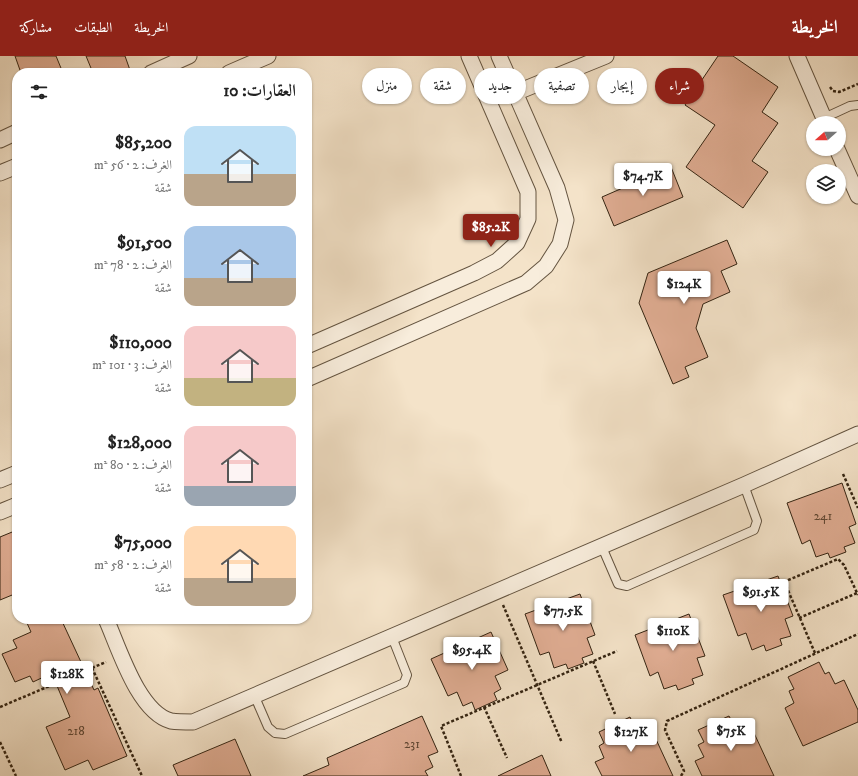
<!DOCTYPE html>
<html lang="ar">
<head>
<meta charset="utf-8">
<style>
  body { margin:0; font-family:"IM FELL DW Pica",Amiri,serif; background:#f2f2f2; color:#222; direction:rtl; height:100vh; display:flex; flex-direction:column; font-size:15px; white-space:nowrap }
  * { box-sizing:border-box; margin:0 }
  p { font-size:13px; color:#767676 }
  .icon { flex:none; width:22px; height:22px; fill:none; stroke:currentColor; stroke-width:2; stroke-linecap:round; stroke-linejoin:round }
  .map { position:relative; flex:1; overflow:hidden; direction:ltr }
  .panel { position:absolute; left:12px; top:12px; width:300px; height:556px; display:flex; flex-direction:column; background:#fff; border-radius:16px; box-shadow:0 1px 3px #0004; direction:rtl }
  .panel>* { flex:none }
  .top-card { position:absolute; left:324px; top:12px; width:380px; height:36px; direction:rtl; display:flex; gap:8px }
  .needle { width:26px; rotate:249deg }
  .buttons { position:absolute; left:806px; top:60px; display:grid; gap:8px }
  .buttons a { display:grid; place-items:center; width:40px; height:40px; border-radius:50%; background:#fff; box-shadow:0 1px 3px #0004; font-size:20px }
  .price { position:absolute; translate:-50% -34px; padding:0 9px; border-radius:4px; background:#fff; color:#222; font-size:13px; line-height:26px; filter:drop-shadow(0 1px 2px #0008) }
  .price::after { content:''; position:absolute; left:50%; top:24px; width:12px; height:9px; margin-left:-6px; background:inherit; clip-path:polygon(0 0,100% 0,50% 100%) }
  .price.active { background:#8f2418; color:#fff }
  ul { padding:0; list-style:none }
  li { display:flex; align-items:center; gap:12px; height:100px; padding:0 16px }
  li span { display:grid; place-items:center; flex:none; width:112px; height:80px; border-radius:12px; color:#555 }
  li>.icon { margin-inline-start:auto }
  span .icon { width:48px; height:48px; fill:#fffc; stroke-width:1 }
  li b { font-size:17px }
  h2 { display:flex; justify-content:space-between; align-items:center; height:48px; padding:0 16px; font-size:17px }
  .pill { padding:0 14px; border-radius:18px; background:#fff; box-shadow:0 1px 3px #0004; font-size:14px; line-height:36px }
  .pill.active { background:#8f2418; color:#fff }
  header { display:flex; align-items:center; gap:24px; box-sizing:border-box; height:56px; padding:0 20px; background:#8f2418; color:#fff }
  header strong { font-size:19px }
  nav { display:flex; gap:22px; margin-inline-start:auto; font-size:14px }
  .map>svg:first-child { display:block }
</style>
</head>
<body>
<header>
<strong>الخريطة</strong>
<nav><a>الخريطة</a><a>الطبقات</a><a>مشاركة</a></nav>
</header>
<div class="map">
<svg width="858" height="720" viewBox="0 0 858 720">
  <rect width="100%" height="100%" fill="#f4e3c9"/>
  <filter id="stains"><feTurbulence type="fractalNoise" baseFrequency=".005" numOctaves="4"/><feColorMatrix values="0 0 0 0 .2 0 0 0 0 .09 0 0 0 0 .02 0 0 0 .5 -.17"/></filter>
  <radialGradient id="worn" r=".72"><stop offset=".6" stop-color="#630" stop-opacity="0"/><stop offset="1" stop-color="#630" stop-opacity=".3"/></radialGradient>
  <!-- building -->
  <g fill="#e0ad93" stroke="#342412">
    <polygon points="15,0 56,0 63,17 21,17"/>
    <polygon points="86,0 125,0 131,17 93,17"/>
    <polygon points="718,0 733,0 778,31 762,56 778,67 752,105 768,116 743,152 686,111 715,69 685,49"/>
    <polygon points="671,111 683,141 614,170 602,141"/>
    <polygon points="727,184 737,208 721,215 730,236 703,248 696,272 708,301 685,311 689,321 673,328 639,247 648,217"/>
    <polygon points="842,427 856,468 849,471 855,487 844,491 846,496 830,502 828,497 816,501 810,484 802,488 787,447"/>
    <polygon points="17,474 17,537 0,544 0,481"/>
    <polygon points="778,520 793,560 785,563 791,580 780,583 782,589 766,595 764,589 752,594 746,577 738,580 723,539"/>
    <polygon points="580,538 595,579 587,582 593,598 582,602 584,607 568,613 566,608 554,612 549,596 540,599 525,558"/>
    <polygon points="689,558 705,600 697,602 703,619 692,623 694,628 678,634 676,629 664,633 658,616 650,620 635,579"/>
    <polygon points="37,563 61,563 94,634 98,632 127,700 93,714 88,704 65,714 46,671 70,661 55,625 54,626 50,618 33,626 30,620 15,626 2,598 17,592 13,584 31,576 27,567"/>
    <polygon points="491,576 508,614 495,620 501,633 494,637 497,644 475,654 472,646 463,650 457,636 448,640 431,603"/>
    <polygon points="819,606 825,618 829,616 835,628 844,624 858,654 858,666 803,690 785,652 794,647 789,635 794,633 788,621"/>
    <polygon points="422,660 438,696 428,700 433,711 425,715 428,720 303,720 329,709 327,702"/>
    <polygon points="729,660 735,671 739,669 745,681 754,677 774,720 702,720 695,705 704,701 698,689 704,686 698,674"/>
    <polygon points="630,661 635,672 639,670 645,683 654,679 673,720 602,720 595,706 604,702 599,690 604,687 599,676"/>
    <polygon points="235,683 251,720 178,720 173,709"/>
    <polygon points="542,699 551,720 498,720"/>
  </g>
  <g fill="none" stroke-linecap="round" stroke-linejoin="round">
    <defs>
      <g id="service">
        <polyline points="824,62 850,50 858,49"/>
        <polyline points="602,491 618,528 627,530 754,474 757,465 744,429"/>
        <polyline points="255,641 268,671 275,677 285,678 404,627 407,619 392,581"/>
      </g>
      <g id="minor">
        <polyline points="797,0 826,67"/>
        <polyline points="151,17 189,0"/>
        <polyline points="229,17 268,0"/>
        <polyline points="515,37 606,0"/>
        <polyline points="0,84 17,76"/>
        <polyline points="837,93 858,140"/>
        <polyline points="0,117 17,110"/>
        <polyline points="307,290 474,217 497,205 517,187 528,163 528,136 469,0"/>
        <polyline points="307,323 526,227 546,210 560,188 566,164 557,132 499,0"/>
        <polyline points="0,424 17,417"/>
        <polyline points="0,456 17,449"/>
        <path d="M106,563c13,29 32,93 65,102 7,1 15,1 22,1l551,-237 114,-51"/>
      </g>
    </defs>
    <!-- service casing -->
    <use href="#service" stroke="#645440" stroke-width="10"/>
    <!-- minor casing -->
    <use href="#minor" stroke="#645440" stroke-width="17"/>
    <!-- path -->
    <g stroke="#342412" stroke-width="2.5" stroke-dasharray="3 2" stroke-linecap="butt">
      <polyline points="830,31 833,35 839,36 858,28"/>
      <polyline points="843,418 858,452"/>
      <polyline points="503,549 562,687"/>
      <polyline points="799,562 857,537"/>
      <polyline points="815,597 787,532 786,525 838,503 844,509 858,539"/>
      <polyline points="593,605 615,658"/>
      <polyline points="92,612 142,720"/>
      <polyline points="0,651 106,606"/>
      <polyline points="484,651 507,702"/>
      <polyline points="0,686 16,720"/>
      <polyline points="461,720 441,670 617,595"/>
      <polyline points="681,720 684,715 665,674 667,665 858,578"/>
    </g>
    <!-- service -->
    <use href="#service" stroke="#f8eddc" stroke-width="8"/>
    <!-- minor -->
    <use href="#minor" stroke="#f8eddc" stroke-width="15"/>
  </g>
  <g text-anchor="middle" dominant-baseline="central" stroke-width="3.5" stroke-linejoin="round" paint-order="stroke">
    <!-- number labels -->
    <g font-size="13" fill="#5f4632">
      <text x="823" y="460">241</text>
      <text x="76" y="675">218</text>
      <text x="412" y="688">231</text>
    </g>
  </g>
  <rect width="100%" height="100%" filter="url(#stains)"/>
  <rect width="100%" height="100%" fill="url(#worn)"/>
</svg>
<div class="buttons">
<a><svg class="needle" viewBox="-14 -14 28 28"><path d="M0-13l5 13h-10z" fill="#e53935"/><path d="M0 13l5-13h-10z" fill="#767676"/></svg></a>
<a><svg class="icon" aria-label="layers" viewBox="0 0 24 24"><path d="M12 4l9 5-9 5-9-5zM3 14l9 5 9-5"/></svg></a>
</div>
<b class="price" style="left:643px;top:141px">$74.7K</b>
<b class="price active" style="left:491px;top:192px">$85.2K</b>
<b class="price" style="left:684px;top:249px">$124K</b>
<b class="price" style="left:761px;top:557px">$91.5K</b>
<b class="price" style="left:563px;top:576px">$77.5K</b>
<b class="price" style="left:673px;top:596px">$110K</b>
<b class="price" style="left:472px;top:615px">$95.4K</b>
<b class="price" style="left:67px;top:639px">$128K</b>
<b class="price" style="left:731px;top:696px">$75K</b>
<b class="price" style="left:631px;top:697px">$127K</b>
<div class="top-card">
<a class="pill active">شراء</a>
<a class="pill">إيجار</a>
<a class="pill">تصفية</a>
<a class="pill">جديد</a>
<a class="pill">شقة</a>
<a class="pill">منزل</a>
</div>
<section class="panel">
<h2>العقارات: 10<svg class="icon" aria-label="filters" viewBox="0 0 24 24"><path d="M4 7h16M4 17h16"/><circle cx="9" cy="7" r="2"/><circle cx="15" cy="17" r="2"/></svg></h2>
<ul>
<li><span style="background:linear-gradient(#bfe0f5 60%,#b9a48a 0)"><svg class="icon" aria-label="home" viewBox="0 0 24 24"><path d="M3 11l9-7 9 7M6 9v11h12V9"/></svg></span><div><b>$85,200</b><p>الغرف: 2 · 56 m²</p><p>شقة</p></div></li>
<li><span style="background:linear-gradient(#a9c7e8 65%,#b9a48a 0)"><svg class="icon" aria-label="home" viewBox="0 0 24 24"><path d="M3 11l9-7 9 7M6 9v11h12V9"/></svg></span><div><b>$91,500</b><p>الغرف: 2 · 78 m²</p><p>شقة</p></div></li>
<li><span style="background:linear-gradient(#f6c9c9 65%,#c2b280 0)"><svg class="icon" aria-label="home" viewBox="0 0 24 24"><path d="M3 11l9-7 9 7M6 9v11h12V9"/></svg></span><div><b>$110,000</b><p>الغرف: 3 · 101 m²</p><p>شقة</p></div></li>
<li><span style="background:linear-gradient(#f6c9c9 75%,#9aa5b1 0)"><svg class="icon" aria-label="home" viewBox="0 0 24 24"><path d="M3 11l9-7 9 7M6 9v11h12V9"/></svg></span><div><b>$128,000</b><p>الغرف: 2 · 80 m²</p><p>شقة</p></div></li>
<li><span style="background:linear-gradient(#ffd9b3 65%,#b9a48a 0)"><svg class="icon" aria-label="home" viewBox="0 0 24 24"><path d="M3 11l9-7 9 7M6 9v11h12V9"/></svg></span><div><b>$75,000</b><p>الغرف: 2 · 58 m²</p><p>شقة</p></div></li>
</ul>
</section>
</div>
</body>
</html>
